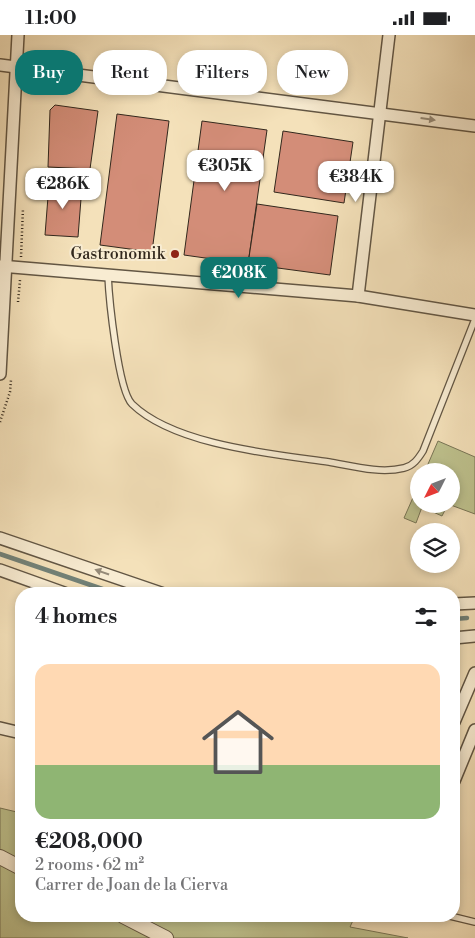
<!DOCTYPE html>
<html lang="en">
<head>
<meta charset="utf-8">
<style>
  body { margin:0; font-family:"Libre Bodoni",serif; background:#f2f2f2; color:#202124; height:100vh; display:flex; flex-direction:column; font-size:19px; white-space:nowrap }
  * { box-sizing:border-box; margin:0 }
  p { font-size:16px; color:#757577 }
  .icon { flex:none; width:28px; height:28px; fill:none; stroke:currentColor; stroke-width:2; stroke-linecap:round; stroke-linejoin:round }
  .map { position:relative; flex:1; overflow:hidden }
  .details { position:absolute; left:15px; top:552px; width:445px; height:335px; display:flex; flex-direction:column; background:#fff; border-radius:20px; box-shadow:0 2px 8px #0003 }
  .details>* { flex:none }
  .top-card { position:absolute; left:15px; top:15px; width:445px; height:45px; display:flex; gap:10px }
  .needle { width:32px; rotate:228deg }
  .tools { position:absolute; left:410px; top:428px; display:grid; gap:10px }
  .tools a { display:grid; place-items:center; width:50px; height:50px; border-radius:50%; background:#fff; box-shadow:0 2px 8px #0003; font-size:25px }
  .price { position:absolute; translate:-50% -42px; padding:0 11px; border-radius:10px; background:#fff; color:#222; font-size:16px; line-height:32px; filter:drop-shadow(0 1px 2px #0008) }
  .price::after { content:''; position:absolute; left:50%; top:30px; width:15px; height:11px; margin-left:-8px; background:inherit; clip-path:polygon(0 0,100% 0,50% 100%) }
  .price.current { background:#0f766e; color:#fff }
  ul { padding:0; list-style:none }
  li { display:grid; align-content:center; gap:10px; height:265px; padding:0 20px }
  li+li { border-top:1px solid #e0e0e0 }
  li span { display:grid; place-items:center; height:155px; border-radius:15px; color:#555 }
  li>.icon { margin-inline-start:auto }
  span .icon { width:90px; height:90px; fill:#fffc; stroke-width:1 }
  li b { font-size:21px }
  h2 { display:flex; justify-content:space-between; align-items:center; height:60px; padding:0 20px; font-size:21px }
  .tag { padding:0 18px; border-radius:20px; background:#fff; box-shadow:0 2px 8px #0003; font-size:18px; line-height:45px }
  .tag.current { background:#0f766e; color:#fff }
  .status { display:flex; justify-content:space-between; align-items:center; height:35px; padding:0 25px; background:#fff; direction:ltr }
  .status svg { height:14px; fill:currentColor }
  .map>svg:first-child { display:block }
</style>
</head>
<body>
<div class="status"><b>11:00</b><svg viewBox="0 0 49 12"><path d="M0 12V9h3v3zM5 12V6h3v6zM10 12V3h3v9zM15 12V0h3v12zM26 1h20v11H26zM47 4h2v5h-2z"/></svg></div>
<div class="map">
<svg width="475" height="903" viewBox="0 0 475 903">
  <rect width="100%" height="100%" fill="#f4e1ba"/>
  <filter id="stains"><feTurbulence type="fractalNoise" baseFrequency=".004" numOctaves="4"/><feColorMatrix values="0 0 0 0 .2 0 0 0 0 .09 0 0 0 0 .02 0 0 0 .5 -.17"/></filter>
  <radialGradient id="worn" r=".72"><stop offset=".6" stop-color="#630" stop-opacity="0"/><stop offset="1" stop-color="#630" stop-opacity=".3"/></radialGradient>
  <!-- green -->
  <g fill="#bec28e" stroke="#787556">
    <polygon points="438,406 475,422 475,479 448,469 442,481 422,472 416,488 404,483 419,449 419,469 451,469 451,436 425,436"/>
    <polygon points="0,773 21,778 21,881 355,881 350,892 408,903 0,903"/>
  </g>
  <g fill="none" stroke-linecap="round" stroke-linejoin="round">
    <!-- stream -->
    <g stroke="#728177" stroke-width="4.5">
      <polyline points="0,519 117,559"/>
      <polyline points="454,584 467,583"/>
    </g>
  </g>
  <!-- building -->
  <g fill="#d38d78" stroke="#32281d">
    <polygon points="55,70 98,76 90,134 48,132 50,75"/>
    <polygon points="117,79 169,86 152,217 100,210"/>
    <polygon points="202,86 267,95 248,229 184,220"/>
    <polygon points="283,96 353,107 344,168 274,157"/>
    <polygon points="49,149 82,151 78,202 45,200"/>
    <polygon points="257,169 338,181 330,240 248,229"/>
  </g>
  <g fill="none" stroke-linecap="round" stroke-linejoin="round">
    <defs>
      <g id="service">
        <path d="M108,240c1,23 10,115 24,129 42,41 140,50 197,58 23,4 51,12 75,6 9,-2 14,-9 19,-17l52,-132"/>
        <polyline points="450,881 475,887"/>
      </g>
      <g id="minor">
        <polyline points="0,30 475,91"/>
        <polyline points="0,231 358,261 475,280"/>
        <polyline points="358,261 389,0"/>
        <polyline points="0,339 18,0"/>
        <polyline points="0,503 164,559"/>
        <polyline points="0,535 67,559"/>
        <polyline points="454,569 475,568"/>
        <polyline points="454,603 475,601"/>
        <polyline points="454,687 475,638"/>
        <polyline points="0,693 21,698"/>
        <polyline points="454,746 475,695"/>
      </g>
      <g id="tertiary">
        <polyline points="0,822 21,833"/>
        <polyline points="123,881 166,903"/>
      </g>
    </defs>
    <!-- service casing -->
    <use href="#service" stroke="#625644" stroke-width="8"/>
    <!-- minor casing -->
    <use href="#minor" stroke="#625644" stroke-width="14"/>
    <!-- tertiary casing -->
    <use href="#tertiary" stroke="#625644" stroke-width="16"/>
    <!-- path -->
    <g stroke="#32281d" stroke-width="2.5" stroke-dasharray="1 2.5" stroke-linecap="butt">
      <polyline points="21,222 23,173"/>
      <polyline points="18,267 20,245"/>
      <polyline points="0,387 10,357 11,345"/>
    </g>
    <!-- service -->
    <use href="#service" stroke="#f8ecd2" stroke-width="5.5"/>
    <!-- minor -->
    <use href="#minor" stroke="#f8ecd2" stroke-width="11"/>
    <!-- tertiary -->
    <use href="#tertiary" stroke="#f8ecd2" stroke-width="14"/>
  </g>
  <!-- one-way arrows -->
  <defs><path id="oneway-solid" d="M-6-.8H1V-3.2L6.5 0L1 3.2V.8H-6Z" transform="scale(1.25)"/></defs>
  <g fill="#958a78">
    <use href="#oneway-solid" transform="translate(428 84) rotate(8)"/>
    <use href="#oneway-solid" transform="translate(102 537) rotate(-161)"/>
  </g>
  <!-- markers -->
  <circle fill="#8f2418" stroke="#f8ecd2" stroke-width="2" cx="175" cy="219" r="5"/>
  <g text-anchor="middle" dominant-baseline="central" stroke-width="4" stroke-linejoin="round" paint-order="stroke">
    <!-- poi labels -->
    <g font-size="16" fill="#32281d" stroke="#f8ecd2" text-anchor="end">
      <text x="165" y="219">Gastronomik</text>
    </g>
  </g>
  <rect width="100%" height="100%" filter="url(#stains)"/>
  <rect width="100%" height="100%" fill="url(#worn)"/>
</svg>
<div class="tools">
<a><svg class="needle" viewBox="-14 -14 28 28"><path d="M0-13l5 13h-10z" fill="#e53935"/><path d="M0 13l5-13h-10z" fill="#757577"/></svg></a>
<a><svg class="icon" aria-label="layers" viewBox="0 0 24 24"><path d="M12 4l9 5-9 5-9-5zM3 14l9 5 9-5"/></svg></a>
</div>
<b class="price" style="left:225px;top:157px">€305K</b>
<b class="price" style="left:356px;top:168px">€384K</b>
<b class="price" style="left:63px;top:175px">€286K</b>
<b class="price current" style="left:239px;top:264px">€208K</b>
<div class="top-card">
<a class="tag current">Buy</a>
<a class="tag">Rent</a>
<a class="tag">Filters</a>
<a class="tag">New</a>
</div>
<section class="details">
<h2>4 homes<svg class="icon" aria-label="filters" viewBox="0 0 24 24"><path d="M4 7h16M4 17h16"/><circle cx="9" cy="7" r="2"/><circle cx="15" cy="17" r="2"/></svg></h2>
<ul>
<li><span style="background:linear-gradient(#ffd9b3 65%,#8fb573 0)"><svg class="icon" aria-label="home" viewBox="0 0 24 24"><path d="M3 11l9-7 9 7M6 9v11h12V9"/></svg></span><div><b>€208,000</b><p>2 rooms · 62 m²</p><p>Carrer de Joan de la Cierva</p></div></li>
</ul>
</section>
</div>
</body>
</html>
